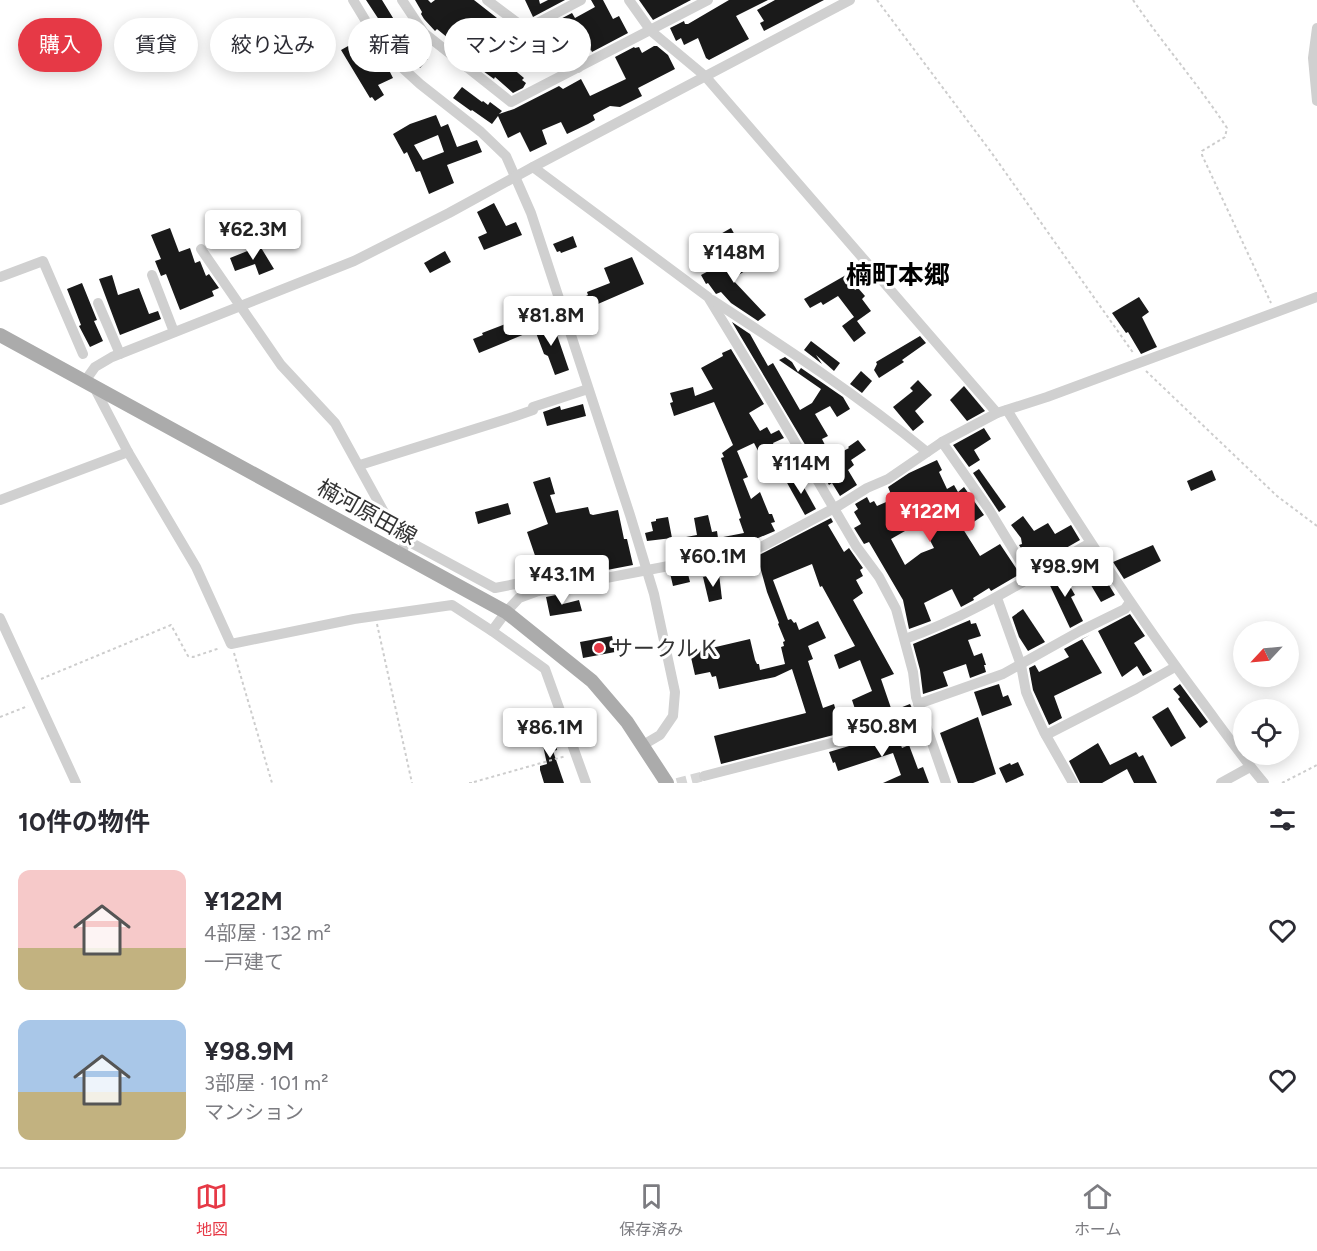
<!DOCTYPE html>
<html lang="ja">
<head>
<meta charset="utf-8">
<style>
  body { margin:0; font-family:Figtree,"Noto Sans JP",sans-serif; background:#f7f7f7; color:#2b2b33; height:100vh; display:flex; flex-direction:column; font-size:22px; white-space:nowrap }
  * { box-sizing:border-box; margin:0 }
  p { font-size:20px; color:#7c7c81 }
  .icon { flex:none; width:33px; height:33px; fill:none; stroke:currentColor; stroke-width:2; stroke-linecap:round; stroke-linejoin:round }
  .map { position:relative; height:783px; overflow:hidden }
  .sheet { display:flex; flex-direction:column; background:#fff; flex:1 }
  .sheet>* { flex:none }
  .hud { position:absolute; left:18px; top:18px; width:600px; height:54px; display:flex; gap:12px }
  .needle { width:39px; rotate:244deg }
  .tools { position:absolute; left:1233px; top:621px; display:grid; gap:12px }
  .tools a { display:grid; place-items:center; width:66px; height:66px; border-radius:50%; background:#fff; box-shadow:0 3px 15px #0003; font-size:30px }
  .price { position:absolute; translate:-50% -51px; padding:0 14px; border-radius:6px; background:#fff; color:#222; font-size:20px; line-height:39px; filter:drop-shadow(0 2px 3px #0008) }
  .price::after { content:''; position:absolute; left:50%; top:36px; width:18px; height:14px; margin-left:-9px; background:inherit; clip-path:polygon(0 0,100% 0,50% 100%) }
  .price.active { background:#e63946; color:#fff }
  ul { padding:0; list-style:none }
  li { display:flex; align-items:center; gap:18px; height:150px; padding:0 18px }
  li span { display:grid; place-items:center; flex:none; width:168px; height:120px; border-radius:12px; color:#555 }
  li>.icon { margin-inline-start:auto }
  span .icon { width:72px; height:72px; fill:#fffc; stroke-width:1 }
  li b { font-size:26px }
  h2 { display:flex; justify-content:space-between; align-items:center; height:72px; padding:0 18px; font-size:26px }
  .pill { padding:0 21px; border-radius:27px; background:#fff; box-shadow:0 3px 15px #0003; font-size:21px; line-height:54px }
  .pill.active { background:#e63946; color:#fff }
  .tabs { display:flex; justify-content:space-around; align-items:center; height:84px; border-top:2px solid #e1e1e2; background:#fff; font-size:16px; color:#7c7c81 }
  .tabs a { display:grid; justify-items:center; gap:3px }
  .tabs .active { color:#e63946 }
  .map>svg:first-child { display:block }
</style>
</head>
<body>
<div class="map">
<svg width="1317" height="783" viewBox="0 0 1317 783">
  <rect width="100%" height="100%" fill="#fff"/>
  <!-- building -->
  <g fill="#1a1a1a" fill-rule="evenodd">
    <polygon points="366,0 382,0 398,26 428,59 420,68 391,38"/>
    <polygon points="415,0 428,0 431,3 435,0 474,0 497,18 480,40 498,54 508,39 519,47 517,49 521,52 511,67 524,78 522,80 526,83 523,88 513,93 495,77 494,79 483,71 488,64 449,35 448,38 437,29 435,31 424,19 421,14 422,12"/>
    <polygon points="525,0 539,0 540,4 548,0 565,0 533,17"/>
    <polygon points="591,0 603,0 613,19 619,16 628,33 592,52 591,50 576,57 573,55 566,41 559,44 549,25 572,13 575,18 595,7"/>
    <polygon points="639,0 691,0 653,20"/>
    <polygon points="729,0 768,0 736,16 749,39 709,60 706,58 698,38 684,45 681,38 676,41 670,28 684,21 685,24 688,24"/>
    <polygon points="775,0 824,0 764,31 760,23 764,21 757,10"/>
    <polygon points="366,36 384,65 386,64 393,78 378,85 384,95 375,101 372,97 370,98 341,50"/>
    <polygon points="654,46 657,46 668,55 675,69 638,88 642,96 620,107 610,106 593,115 595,120 588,124 567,134 561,122 542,130 547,144 530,152 520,132 508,138 498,116 492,124 472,110 471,111 453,98 462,87 482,102 483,101 488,105 490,102 502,111 499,114 514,109 559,86 563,89 581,79 590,96 626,79 615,57 634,47 635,48 639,47 642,53"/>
    <path d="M436,115l5,12 7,-3 9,23 20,-7 5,12 -35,13 7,18 -25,11 -9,-23 -4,1 -9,-20 -3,2 -11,-20 17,-10zM438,135l6,17 -21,8 -9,-15z"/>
    <polygon points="494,203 506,226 516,222 522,235 484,250 478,237 487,233 477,212"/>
    <polygon points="170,228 179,252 190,248 195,263 200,261 206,276 209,274 219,288 212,291 214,296 180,310 166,274 161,276 155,261 161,259 151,235"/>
    <polygon points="731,228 736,237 715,249 710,240"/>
    <polygon points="573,236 577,247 561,253 560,251 557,252 553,244"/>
    <polygon points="260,246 274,269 259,275 255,264 235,271 230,258"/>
    <polygon points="748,250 755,261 743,268 745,271 732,279 766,315 758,321 731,303 721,292 716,294 708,283 706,284 701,275"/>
    <polygon points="445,251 451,262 430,273 424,263"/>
    <polygon points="632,257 644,284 591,307 586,296 588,295 587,292 610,283 604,268"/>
    <polygon points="112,275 118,295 139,288 149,314 158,311 161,319 120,335 99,279"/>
    <polygon points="846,275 855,290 858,288 865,296 862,299 871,311 857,321 866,333 854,342 842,326 854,317 838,296 823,305 821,302 810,308 804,299"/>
    <polygon points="82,283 97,320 94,321 103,341 90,347 79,326 81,325 67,289"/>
    <polygon points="1139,297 1149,312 1142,317 1157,347 1141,354 1128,332 1126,333 1112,313"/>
    <polygon points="521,318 523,323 528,321 532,331 479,353 473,339 483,335 482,333"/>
    <polygon points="545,319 553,336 557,335 569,370 555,375 548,356 544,354 533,325"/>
    <polygon points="732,322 750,334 768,366 773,363 800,410 812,403 821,389 779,360 785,357 792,362 798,372 801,368 843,397 850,409 837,417 830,406 815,414 828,436 822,439 826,447 810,453"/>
    <polygon points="920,336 926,343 902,360 904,362 879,378 874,370 877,364 876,362"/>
    <polygon points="811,341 840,363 834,371 816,355 822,364 804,350"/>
    <polygon points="731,349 764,404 749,413 760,431 767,427 771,434 779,430 784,438 773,443 787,474 778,479 774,472 770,474 754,443 737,451 748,477 743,479 751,499 760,492 769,514 772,514 775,522 771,523 775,531 746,543 678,557 675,539 697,535 694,518 708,515 712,532 717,531 718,538 744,533 739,519 741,518 721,458 724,457 722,453 733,445 714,402 674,416 670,403 673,402 670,393 693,387 695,396 713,389 701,368 723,356 722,353"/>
    <polygon points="861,371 872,381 862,393 850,384"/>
    <polygon points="918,380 932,395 915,411 924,422 913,431 893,407 913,391 910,388"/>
    <polygon points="964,386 985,411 967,421 950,400"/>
    <polygon points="583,404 586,416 547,426 543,412 560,406 561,410"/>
    <polygon points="984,428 991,439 974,450 980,460 969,467 953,445"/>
    <polygon points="858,440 866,450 851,460 854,465 848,470 857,485 840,496 832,483 829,485 817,465 849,448 848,447"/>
    <path d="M937,460l5,10 -3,2 8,17 7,-4 4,7 6,-5 20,28 -21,14 17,27 20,-12 20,30 -29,17 -2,-3 -16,10 1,2 -13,7 -9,-18 -28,14 7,18 -22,8 -6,-29 -34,-58 -5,2 -10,-16 7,-4 -7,-12 4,-3 -3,-5 12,-7 3,6 4,-2 3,5 16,-7 -5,-12 21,-14zM915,503l7,22 12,23 -13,5 -16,12 -14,-26 14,-8 -9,-16 3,-1 -1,-3z"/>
    <polygon points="979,469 1006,507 999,512 973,473"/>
    <polygon points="1212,470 1216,480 1191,491 1187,481"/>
    <polygon points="797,475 816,509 805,515 786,481"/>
    <polygon points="550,477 555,494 550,495 556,513 588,507 590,514 593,515 618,510 624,539 627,539 633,565 544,582 527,532 548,524 533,482"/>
    <polygon points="508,503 511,514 478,524 475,512"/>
    <polygon points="1023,516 1034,531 1048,523 1055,534 1071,525 1080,540 1033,567 1019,545 1022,544 1021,538 1011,525"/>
    <polygon points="668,517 672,538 647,541 645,533 653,531 651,522 656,521 656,519"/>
    <path d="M831,518l2,4 -5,3 16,27 5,-4 14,20 -3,2 3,6 -7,4 7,13 -10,7 41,74 -13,5 11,32 18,-7 3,6 -33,13 -159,41 -7,-28 92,-23 -14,-44 -17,8 -56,12 -3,-13 -4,1 -2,-5 -15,3 -5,-22 60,-14 5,21 2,4h2l1,6 25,-6 -4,-17 3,-1 -1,-4 2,-1 -7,-17 1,-1 -12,-31 -10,-36zM812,564l8,23 2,-1 33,60 -21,9 5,14 21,-9 12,31 -20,9 3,9 -18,6 -3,-11 -11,4 -15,-47 5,-2 -5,-13 18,-8 -8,-17 -19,9 -3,-8 -2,1 -3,-4 -3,1 -15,-40z"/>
    <polygon points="1153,545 1161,561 1124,579 1113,562"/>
    <polygon points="1089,552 1115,595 1101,602 1076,560"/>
    <polygon points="1060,569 1075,595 1071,597 1083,621 1070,628 1046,577"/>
    <polygon points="687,570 690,582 673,586 670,573"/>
    <polygon points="719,574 722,599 709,602 703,577"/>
    <polygon points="561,594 563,604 579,600 582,611 550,616 546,597"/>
    <polygon points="1023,609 1045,642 1028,651 1019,637 1012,617"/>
    <polygon points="1130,614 1145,636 1134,643 1152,671 1143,676 1137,666 1122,677 1098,631"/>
    <polygon points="970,620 971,624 976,623 981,636 968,640 974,656 982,653 986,665 984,665 986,672 970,678 966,664 943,672 948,686 923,694 920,670 913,644"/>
    <polygon points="1090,635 1082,639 1102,673 1054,696 1062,718 1049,725 1033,690 1029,668 1035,665 1039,672 1069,657 1064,649"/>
    <polygon points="612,636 615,652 583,658 580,642"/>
    <polygon points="999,684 1003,697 1008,695 1012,705 982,716 974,692"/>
    <polygon points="1180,684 1208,722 1200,728 1178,699 1180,697 1173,689"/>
    <polygon points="1168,707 1186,738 1171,747 1152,717"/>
    <polygon points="978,717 996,774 973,783 958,783 940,733"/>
    <polygon points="554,729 557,750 553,751 564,783 544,783 540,770 540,766 547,764 540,732"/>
    <polygon points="896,732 902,748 909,745 918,769 923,767 929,783 883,783 901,775 893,753 838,771 835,762 833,763 829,752"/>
    <polygon points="1098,743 1110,765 1136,752 1139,757 1143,755 1157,783 1134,783 1127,769 1102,783 1080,783 1069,761"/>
    <polygon points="1018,762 1024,775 1006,783 999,768 1010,763 1011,765"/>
  </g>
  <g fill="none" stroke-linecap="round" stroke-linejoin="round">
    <!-- minor-tunnel -->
    <polyline stroke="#d6d6d6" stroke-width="10" stroke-dasharray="10 5" stroke-linecap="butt" points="677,783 704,776"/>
    <!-- path -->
    <g stroke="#cdcdcd" stroke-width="2" stroke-dasharray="3 3" stroke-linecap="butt">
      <polyline points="877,0 991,152 1134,354"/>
      <path d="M1133,0c30,44 65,84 94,128l-2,9 -23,14v4l69,148"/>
      <polyline points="1146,371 1277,496 1317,526"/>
      <polyline points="377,624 412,783"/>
      <polyline points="234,653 272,783"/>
      <polyline points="41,679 171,625 188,656 193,657 220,648"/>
      <polyline points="0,717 28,706"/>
      <polyline points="474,782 566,756"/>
      <polyline points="469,783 474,783"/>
      <polyline points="1282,783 1317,765"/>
    </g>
    <!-- minor -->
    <g stroke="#d0d0d0" stroke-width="10">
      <polyline points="353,0 384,51 420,84 481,132 506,156 531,213 630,515 654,594 675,692 673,716 660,735 643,745"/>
      <polyline points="402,0 424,33 511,102 708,0"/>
      <polyline points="487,0 578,68"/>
      <polyline points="629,0 651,31 705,76 997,413"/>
      <polyline points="1317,28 1313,58 1317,101"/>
      <polyline points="526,29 581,0"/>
      <polyline points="533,167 708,297 761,384 856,546 879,577 896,609 913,672 916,697 946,783"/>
      <polyline points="201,249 281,365 335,423 396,534 406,540 401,555"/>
      <polyline points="152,275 174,332"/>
      <polyline points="0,277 43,261 83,354"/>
      <path d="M712,300c74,48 147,96 215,152"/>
      <polyline points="98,303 120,354"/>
      <polyline points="85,381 95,367 112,357 354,261 449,213 533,167 850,0"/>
      <polyline points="93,385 128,452 196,567 231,644 354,619 452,605 492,631"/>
      <path d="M1007,410c62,100 125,199 196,293 20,27 39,54 61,80"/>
      <polyline points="942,442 988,508 1030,577"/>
      <polyline points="360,465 513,417 533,410 533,407 588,389"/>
      <polyline points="0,500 128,452"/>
      <polyline points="406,540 495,588 536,580 538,591"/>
      <polyline points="997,598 1021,665 1026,692 1031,704 1044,732 1073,783"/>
      <polyline points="0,618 76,783"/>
      <path d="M905,639c66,-23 125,-62 185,-96"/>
      <polyline points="918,704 1003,674 1080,631 1125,609 1130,602"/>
      <polyline points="1046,735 1136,689 1175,667"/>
      <polyline points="704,776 882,730 921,715"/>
      <polyline points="586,783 545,669 492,631 506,612 519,598 538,591 747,551 763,546 840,505 867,488 888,479 942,442 997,413 1047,397 1317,297"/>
      <polyline points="1221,783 1250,767"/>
    </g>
    <!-- major -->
    <polyline stroke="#ababab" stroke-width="14" points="0,335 506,612 592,681 627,722 667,783"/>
  </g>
  <!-- markers -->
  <circle fill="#e63946" stroke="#fff" stroke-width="2" cx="599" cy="648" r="6"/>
  <g text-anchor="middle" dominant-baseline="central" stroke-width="6" stroke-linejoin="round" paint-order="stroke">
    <!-- street labels -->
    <g font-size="22" fill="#333" stroke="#fff">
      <text transform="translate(367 512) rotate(29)">楠河原田線</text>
    </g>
    <!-- poi labels -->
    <g font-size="22" fill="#333" stroke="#fff" text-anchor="start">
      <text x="611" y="648">サークルＫ</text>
    </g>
    <!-- quarter labels -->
    <g font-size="26" font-weight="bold" fill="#000" stroke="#fff">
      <text x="898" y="275">楠町本郷</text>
    </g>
  </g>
</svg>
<div class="tools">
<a><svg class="needle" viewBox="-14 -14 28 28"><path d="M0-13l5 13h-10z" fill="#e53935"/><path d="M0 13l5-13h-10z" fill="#7c7c81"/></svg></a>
<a><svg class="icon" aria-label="locate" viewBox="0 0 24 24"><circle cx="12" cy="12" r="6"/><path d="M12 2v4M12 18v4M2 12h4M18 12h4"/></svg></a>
</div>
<b class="price" style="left:253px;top:261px">¥62.3M</b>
<b class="price" style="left:734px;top:284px">¥148M</b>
<b class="price" style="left:551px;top:347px">¥81.8M</b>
<b class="price" style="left:801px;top:495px">¥114M</b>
<b class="price active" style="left:930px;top:543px">¥122M</b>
<b class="price" style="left:713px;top:588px">¥60.1M</b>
<b class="price" style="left:1065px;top:598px">¥98.9M</b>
<b class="price" style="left:562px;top:606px">¥43.1M</b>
<b class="price" style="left:882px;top:758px">¥50.8M</b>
<b class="price" style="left:550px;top:759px">¥86.1M</b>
<div class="hud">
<a class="pill active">購入</a>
<a class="pill">賃貸</a>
<a class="pill">絞り込み</a>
<a class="pill">新着</a>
<a class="pill">マンション</a>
</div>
</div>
<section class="sheet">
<h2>10件の物件<svg class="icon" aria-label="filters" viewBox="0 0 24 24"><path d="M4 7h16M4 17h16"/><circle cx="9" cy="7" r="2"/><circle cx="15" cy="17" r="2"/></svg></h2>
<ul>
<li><span style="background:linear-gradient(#f6c9c9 65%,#c2b280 0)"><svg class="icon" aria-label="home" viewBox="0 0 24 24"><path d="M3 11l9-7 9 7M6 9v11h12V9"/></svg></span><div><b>¥122M</b><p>4部屋 · 132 m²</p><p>一戸建て</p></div><svg class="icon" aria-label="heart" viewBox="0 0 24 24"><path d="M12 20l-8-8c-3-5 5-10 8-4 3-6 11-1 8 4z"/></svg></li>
<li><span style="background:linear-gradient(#a9c7e8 60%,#c2b280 0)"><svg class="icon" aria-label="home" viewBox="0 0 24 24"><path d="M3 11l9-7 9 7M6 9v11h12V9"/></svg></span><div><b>¥98.9M</b><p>3部屋 · 101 m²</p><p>マンション</p></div><svg class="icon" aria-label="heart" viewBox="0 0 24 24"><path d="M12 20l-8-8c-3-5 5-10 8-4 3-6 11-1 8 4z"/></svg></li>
</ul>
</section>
<nav class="tabs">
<a class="active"><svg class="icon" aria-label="map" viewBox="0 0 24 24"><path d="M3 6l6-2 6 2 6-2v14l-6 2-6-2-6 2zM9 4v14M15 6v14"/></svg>地図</a>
<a><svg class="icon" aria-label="saved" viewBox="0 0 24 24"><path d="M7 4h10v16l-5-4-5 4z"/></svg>保存済み</a>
<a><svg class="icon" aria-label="home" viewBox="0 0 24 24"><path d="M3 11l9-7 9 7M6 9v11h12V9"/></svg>ホーム</a>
</nav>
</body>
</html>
